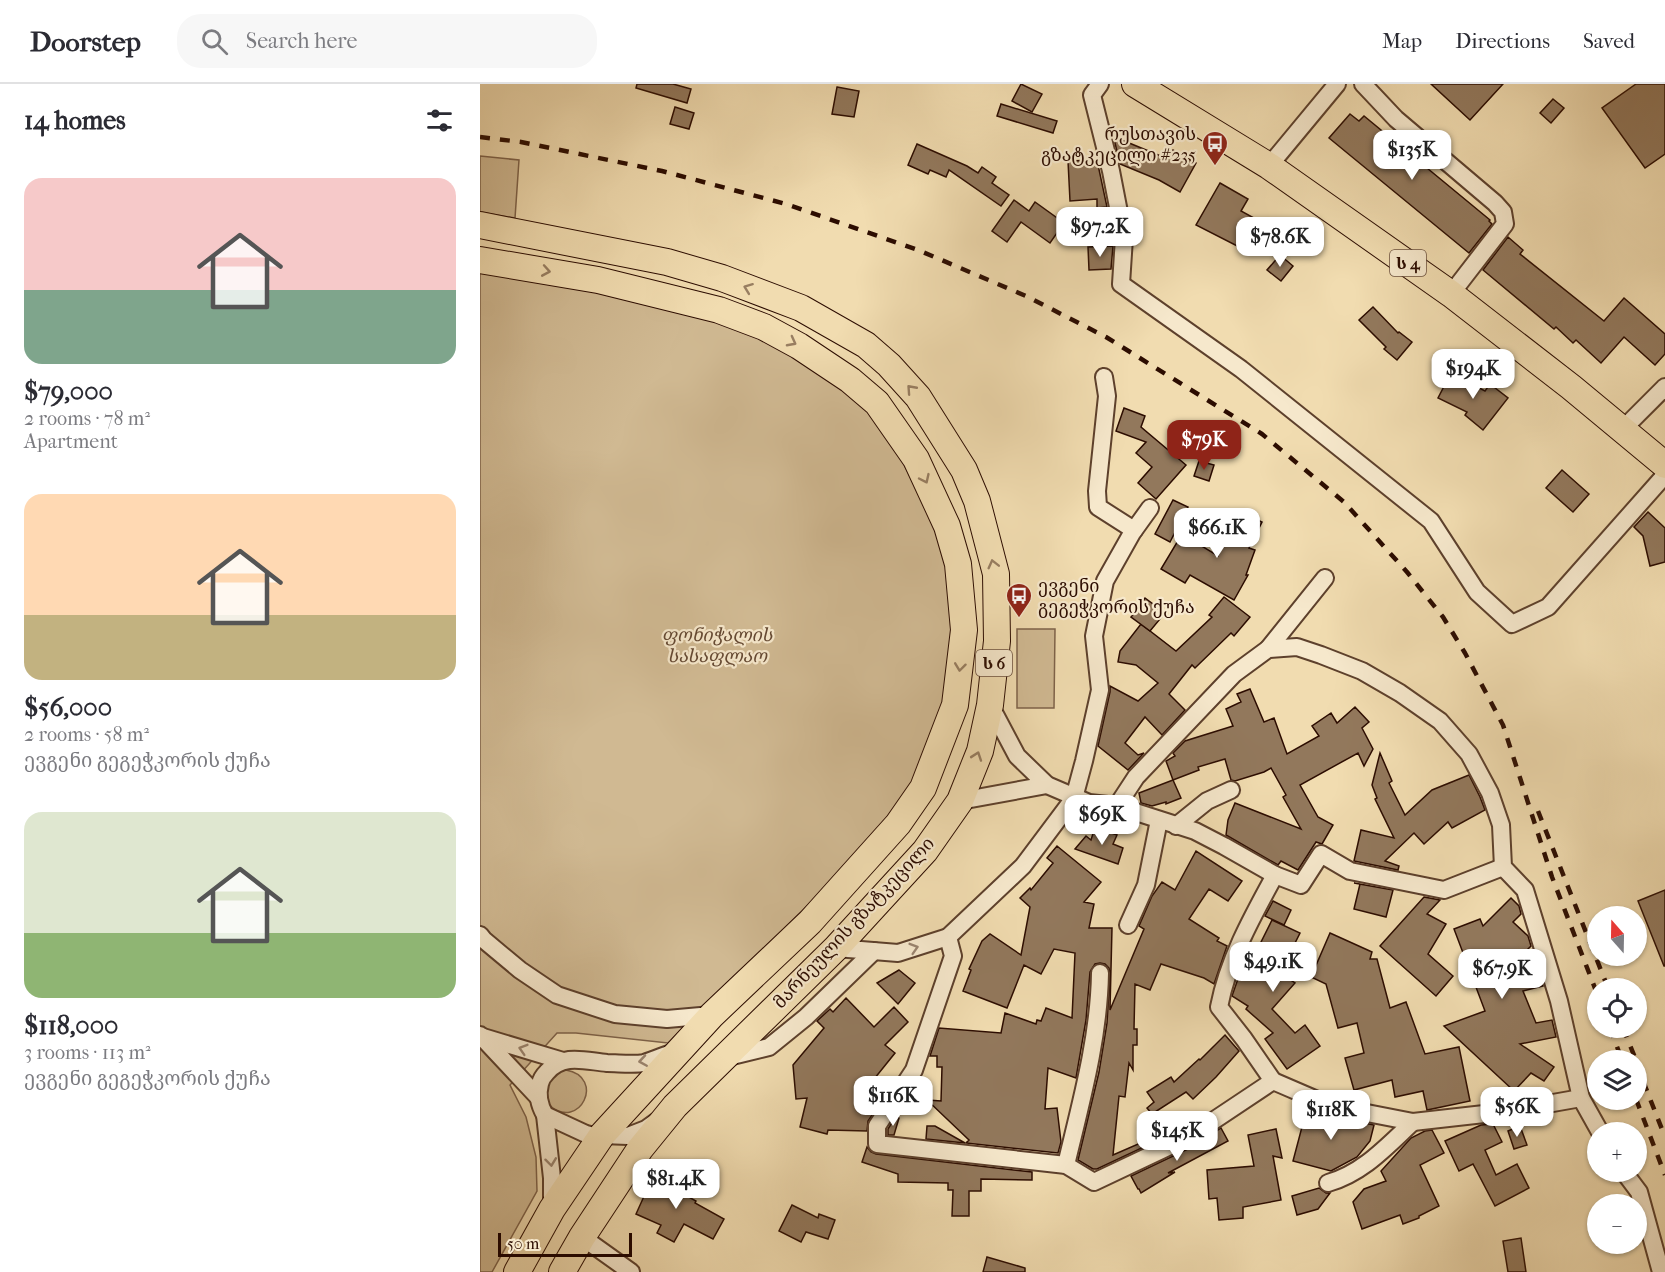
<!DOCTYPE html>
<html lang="en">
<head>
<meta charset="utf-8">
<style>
  body { margin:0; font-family:"IM FELL French Canon","Noto Serif Georgian",serif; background:#f7f7f7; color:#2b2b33; height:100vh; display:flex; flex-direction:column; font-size:22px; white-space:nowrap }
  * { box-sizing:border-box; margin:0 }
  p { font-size:20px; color:#7c7c81 }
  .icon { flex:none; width:33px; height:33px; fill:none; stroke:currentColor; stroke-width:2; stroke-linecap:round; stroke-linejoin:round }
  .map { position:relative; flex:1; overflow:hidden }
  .drawer { display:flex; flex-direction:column; background:#fff; width:480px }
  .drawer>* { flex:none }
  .needle { width:39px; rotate:340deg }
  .controls { position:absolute; left:1107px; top:822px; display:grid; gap:12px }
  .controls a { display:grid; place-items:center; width:60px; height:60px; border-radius:50%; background:#fff; box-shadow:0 2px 4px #0004; font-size:30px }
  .scale { position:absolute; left:18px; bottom:15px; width:134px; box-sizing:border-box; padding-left:6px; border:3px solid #2c0c00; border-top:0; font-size:16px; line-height:21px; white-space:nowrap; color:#2c0c00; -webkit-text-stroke:4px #f6e8cc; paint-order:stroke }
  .price { position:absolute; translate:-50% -51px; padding:0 14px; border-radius:12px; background:#fff; color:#222; font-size:20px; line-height:39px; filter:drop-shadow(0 2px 3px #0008) }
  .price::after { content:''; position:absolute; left:50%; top:36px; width:18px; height:14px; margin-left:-9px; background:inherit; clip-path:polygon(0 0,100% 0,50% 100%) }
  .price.on { background:#8f2418; color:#fff }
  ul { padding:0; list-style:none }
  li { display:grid; align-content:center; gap:12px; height:318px; padding:0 24px }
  li span { display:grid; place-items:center; height:186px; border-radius:18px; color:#555 }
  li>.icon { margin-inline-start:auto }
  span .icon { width:108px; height:108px; fill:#fffc; stroke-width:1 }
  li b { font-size:26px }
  h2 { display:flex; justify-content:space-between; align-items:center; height:72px; padding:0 24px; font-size:26px }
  header { display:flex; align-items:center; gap:36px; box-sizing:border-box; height:84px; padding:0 30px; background:#fff; border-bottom:2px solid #e1e1e2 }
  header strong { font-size:28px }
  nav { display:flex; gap:33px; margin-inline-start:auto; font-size:21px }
  .search { width:420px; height:54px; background:#f7f7f7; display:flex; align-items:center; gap:15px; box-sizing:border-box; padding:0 21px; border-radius:24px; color:#7c7c81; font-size:22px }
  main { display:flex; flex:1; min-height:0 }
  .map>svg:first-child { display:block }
</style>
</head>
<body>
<header>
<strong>Doorstep</strong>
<div class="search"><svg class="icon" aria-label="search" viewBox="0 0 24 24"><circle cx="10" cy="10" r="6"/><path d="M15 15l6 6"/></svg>Search here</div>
<nav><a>Map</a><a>Directions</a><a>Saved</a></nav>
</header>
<main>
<section class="drawer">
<h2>14 homes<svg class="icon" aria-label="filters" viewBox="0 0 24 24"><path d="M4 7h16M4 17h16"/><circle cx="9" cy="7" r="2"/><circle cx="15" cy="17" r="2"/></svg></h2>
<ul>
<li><span style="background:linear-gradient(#f6c9c9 60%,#7fa58c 0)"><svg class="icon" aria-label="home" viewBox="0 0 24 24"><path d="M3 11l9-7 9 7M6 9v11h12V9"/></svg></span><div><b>$79,000</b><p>2 rooms · 78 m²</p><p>Apartment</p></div></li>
<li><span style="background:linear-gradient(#ffd9b3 65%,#c2b280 0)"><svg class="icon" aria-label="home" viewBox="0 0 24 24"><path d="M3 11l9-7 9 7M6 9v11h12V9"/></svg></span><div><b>$56,000</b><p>2 rooms · 58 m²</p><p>ევგენი გეგეჭკორის ქუჩა</p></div></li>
<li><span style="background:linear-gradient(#dfe7d0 65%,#8fb573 0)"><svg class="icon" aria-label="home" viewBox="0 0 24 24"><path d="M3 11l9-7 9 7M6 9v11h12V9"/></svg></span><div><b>$118,000</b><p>3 rooms · 113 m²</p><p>ევგენი გეგეჭკორის ქუჩა</p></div></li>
</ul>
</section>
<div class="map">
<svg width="1185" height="1188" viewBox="0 0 1185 1188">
  <rect width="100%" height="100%" fill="#f1dcb0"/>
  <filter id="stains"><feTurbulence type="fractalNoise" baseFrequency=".00333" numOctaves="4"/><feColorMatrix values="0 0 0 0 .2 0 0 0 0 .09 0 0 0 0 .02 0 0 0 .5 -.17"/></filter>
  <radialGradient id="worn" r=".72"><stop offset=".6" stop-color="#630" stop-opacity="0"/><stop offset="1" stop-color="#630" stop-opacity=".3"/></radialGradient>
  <!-- green -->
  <g fill="#d0b992" stroke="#7e6249" stroke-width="1.5">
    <polygon points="0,72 39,76 35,134 0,128"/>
    <polygon points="0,186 157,210 245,234 363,300 408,350 470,469 473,616 415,735 188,959 96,949 77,949 30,1001 46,1033 56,1073 57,1107 12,1188 0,1188"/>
    <polygon points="537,545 575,545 574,624 537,624"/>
    <path d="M86,986c40,7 14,62 -17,35l-5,-20 15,-14z"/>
  </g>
  <!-- building -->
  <g fill="#92785c" stroke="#2c0c00" stroke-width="1.5">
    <polygon points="157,0 193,0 211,5 207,19 156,4"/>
    <polygon points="541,0 562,10 552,28 532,17"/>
    <polygon points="951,0 1023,0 990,36"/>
    <polygon points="1156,0 1185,0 1185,70 1165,84 1122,24"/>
    <polygon points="357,3 379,7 374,33 352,30"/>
    <polygon points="1073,15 1084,24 1071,39 1060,29"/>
    <polygon points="521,20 577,37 573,49 517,32"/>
    <polygon points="195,23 214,29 209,45 190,40"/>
    <polygon points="870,30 879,37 884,32 1010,136 1009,137 1012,140 989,169 849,54"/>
    <polygon points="637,54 688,75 693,66 716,79 700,108 679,96 640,80 635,59"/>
    <polygon points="437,60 487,82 498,89 502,83 516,93 512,99 529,111 521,122 469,86 466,93 450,86 448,90 428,81"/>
    <polygon points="617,76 627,123 617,124 617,115 590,117 588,77"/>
    <polygon points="740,99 768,115 761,127 783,139 767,167 716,141"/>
    <polygon points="534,116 549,127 555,118 584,139 570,159 541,138 527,158 512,147"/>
    <polygon points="1028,153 1043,166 1040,170 1124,237 1144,214 1185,250 1185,270 1175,281 1144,253 1121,279 1096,256 1093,259 1076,243 1074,245 1003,186"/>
    <polygon points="633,162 631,185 609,186 608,163"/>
    <polygon points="800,171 813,182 801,197 787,186"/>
    <polygon points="893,223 918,249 919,248 932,258 917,276 904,265 906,263 879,236"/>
    <polygon points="971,289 1005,307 1010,300 1028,314 1003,346 985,331 987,328 958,314"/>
    <polygon points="644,324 665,332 661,343 706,381 676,415 658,399 672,383 656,369 666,358 636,347"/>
    <polygon points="719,377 734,381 729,397 714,392"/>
    <polygon points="1082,386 1109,410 1093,428 1066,404"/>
    <polygon points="693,416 708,423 690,458 675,450"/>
    <polygon points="761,428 782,438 769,464 775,466 766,491 768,491 754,516 710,491 705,499 681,485 702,450 738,472 744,455 747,456"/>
    <polygon points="1168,428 1185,444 1185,478 1170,482 1163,452 1154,443"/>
    <polygon points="744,513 770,533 754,552 751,549 715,584 712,581 689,610 705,626 682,651 665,633 645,659 658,671 664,669 648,686 618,662 630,608 630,602 658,617 678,599 656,581 638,578 640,567 661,540 696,567 732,533 729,531"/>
    <polygon points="665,514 685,529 670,547 651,533"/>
    <polygon points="770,605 784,638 794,634 807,670 839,652 832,642 851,629 857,639 875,623 889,638 882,644 893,665 884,682 878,669 820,701 838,733 853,741 842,760 836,758 818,786 801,777 798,781 746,751 748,736 755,719 821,745 803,713 806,711 791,684 784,688 755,697 751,696 745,675 718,683 719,686 693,696 686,677 695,672 693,669 705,657 753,642 746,625 761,618 757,610"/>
    <polygon points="900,669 912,697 909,699 925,731 952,706 989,691 1000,713 1005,726 972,744 968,738 944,760 934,749 905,777 919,782 918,786 874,777 881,746 914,754 895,715 897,714 892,701"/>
    <polygon points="693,696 701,714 686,720 686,718 672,722 661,719 659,709"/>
    <polygon points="615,743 637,751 633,760 643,764 638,780 595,765 606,752 611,756"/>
    <polygon points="577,762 621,798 604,818 614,820 609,844 632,844 630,926 664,845 659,842 672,812 682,798 695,806 716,767 762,797 748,817 729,805 709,835 739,854 737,857 747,862 734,900 724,894 681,880 670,906 655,900 654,945 657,945 657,961 653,961 653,986 649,979 645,1013 639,1012 633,1071 665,1057 666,1062 617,1085 613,1085 598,1076 619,988 627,939 630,889 629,884 625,880 620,879 615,880 610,888 606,936 596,994 568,984 565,1025 577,1024 581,1058 578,1069 486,1059 489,1056 447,1016 461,1017 462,983 457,983 457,972 450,972 459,944 521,949 525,929 556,940 557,936 561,937 566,924 592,934 595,869 574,865 561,890 544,881 527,924 483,907 491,886 489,885 502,857 510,850 541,871 550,823 540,814 550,804 551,806 573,779 567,774"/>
    <polygon points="874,799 913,806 906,833 874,825 880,800"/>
    <polygon points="1185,806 1185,882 1184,882 1158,817"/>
    <polygon points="944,813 960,816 947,830 966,840 948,870 973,892 956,912 900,862"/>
    <polygon points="1031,814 1039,822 1041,830 1033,838 1048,852 1051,862 1013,900 1059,888 1063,902 1043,907 1056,939 1072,936 1076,953 1040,960 1074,983 1064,997 1051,989 1034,1007 964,942 1005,927 974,845 1000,835 1003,842"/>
    <polygon points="793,817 811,826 804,841 785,832"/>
    <polygon points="792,836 820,849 800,889 815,899 792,925 815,949 825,941 840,962 807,985 785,955 793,949 766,925 768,922 752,912 766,872 769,868 775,870"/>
    <polygon points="850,849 892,868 890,875 897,875 910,924 926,918 945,970 979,963 990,1017 947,1026 943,1007 915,1013 912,996 874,1006 865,974 884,969 877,939 858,944 846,900 831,893"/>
    <polygon points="419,886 435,899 418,920 397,899"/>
    <polygon points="366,914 394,943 414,923 428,938 405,961 415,969 382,1010 399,1021 388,1037 387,1047 348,1046 347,1050 320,1043 327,1014 316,1015 313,981 344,944 337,937 350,925 353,928"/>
    <polygon points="745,951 759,967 736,993 713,1015 706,1008 672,1030 667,1024 674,1018 667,1008 691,993 694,998 719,975 720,976"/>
    <polygon points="827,1024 849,1032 894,1041 890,1057 877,1073 851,1087 813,1077"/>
    <polygon points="416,1032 419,1034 414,1051 408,1051 408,1045"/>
    <polygon points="1013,1040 1022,1058 1005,1066 1016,1091 1037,1080 1049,1104 1015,1122 993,1080 979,1087 965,1057 1001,1041"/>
    <polygon points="447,1042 455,1042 485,1059 446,1055"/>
    <polygon points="1040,1042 1047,1061 1034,1065 1028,1047"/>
    <polygon points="741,1044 748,1057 688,1089 695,1088 661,1109 659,1105 658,1105 651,1092 714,1062"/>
    <polygon points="796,1045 802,1074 793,1072 801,1116 763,1123 763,1134 739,1136 737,1114 729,1115 727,1086 774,1082 768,1051"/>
    <polygon points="952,1046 964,1069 940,1081 959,1122 939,1132 939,1134 923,1140 920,1131 882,1145 873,1118 884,1105 906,1097 901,1087 931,1054 945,1047"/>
    <polygon points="387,1063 391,1068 396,1070 552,1088 552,1096 501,1095 501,1107 489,1107 489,1132 472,1132 473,1106 468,1106 468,1099 418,1098 418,1090 382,1078"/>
    <polygon points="175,1088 194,1096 191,1103 216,1117 215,1119 244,1135 233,1155 204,1140 194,1158 177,1149 181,1141 156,1130"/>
    <polygon points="839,1104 846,1109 850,1109 838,1125 817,1131 812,1112"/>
    <polygon points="312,1121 338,1134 339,1130 355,1136 348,1155 326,1148 321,1158 299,1147"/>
    <polygon points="1041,1154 1046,1188 1028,1188 1023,1157"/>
    <polygon points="507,1173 545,1184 545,1188 503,1188"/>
  </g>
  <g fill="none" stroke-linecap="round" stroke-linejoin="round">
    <defs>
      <g id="minor">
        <polyline points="620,0 612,11 631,87 644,154 641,200 761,285 951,437 997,508 1032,540 1068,523 1185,391"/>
        <polyline points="883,0 916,35 1015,119 1023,128 1025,140 971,210"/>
        <polyline points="789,82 857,0"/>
        <polyline points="624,293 627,312 617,407 618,423 654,446"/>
        <polyline points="1142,346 1185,303"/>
        <polyline points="788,565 845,494"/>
        <polyline points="510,621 537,672 567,701 609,719 637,722 715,747 744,762 795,791 821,801 841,770 870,787 964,806 1023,783"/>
        <polyline points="480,717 567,701"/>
        <polyline points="637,722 656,693 754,590 788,565 817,563 841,571 882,587 920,609 960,637 989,670 1010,709 1021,741 1023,783 1045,806 1079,917 1101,1014 1120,1048"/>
        <polyline points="696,742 727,717 751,706"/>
        <polyline points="648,841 666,801 679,736"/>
        <polyline points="0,851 4,856 40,886 77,911 135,930 187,935 232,931"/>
        <polyline points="468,853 473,872 434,986 397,1042 397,1060 586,1081 614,1098 709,1053 793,997"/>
        <polyline points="356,864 418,869 468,853 543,782 594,714 604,677 620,606 614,552 625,497 652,449 670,424"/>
        <polyline points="0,951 58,1013"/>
        <polyline points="3,953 83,977"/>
        <polyline points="248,973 289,963 326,933 394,867"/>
        <polyline points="793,997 851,1022 933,1038 1022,1028 1101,1014"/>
        <path d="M793,997l-29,-42 -25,-32c9,-47 33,-90 56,-132"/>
        <polyline points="65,1031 72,1094 72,1122"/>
        <path d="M177,1037l-11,8 -18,7 -26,-1 -5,2 -11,-3 -41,-19c-6,-10 -8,-20 -5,-31 1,-5 3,-8 7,-12 16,-19 38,-11 60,-9 11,0 26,2 37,0 10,-3 21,-8 30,-11"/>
        <path d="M586,1081c15,-63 33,-127 34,-192"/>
        <polyline points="1144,1088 1159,1108 1181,1188"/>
        <path d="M848,1099c35,-10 58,-36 85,-61"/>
        <polyline points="102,1153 151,1188"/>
      </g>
      <g id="highway">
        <polyline points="655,0 789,82 971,210 1091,303 1185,381"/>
        <polyline points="0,141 187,178 242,194 321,224 386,261 409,281 438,313 484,386 497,417 516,490 517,557 510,621 500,667 480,717 445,767 356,864 195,1022 160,1065 102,1153 82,1188"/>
        <polyline points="0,176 118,196 239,226 284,243 319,262 370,296 397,319 436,375 467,442 478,480 484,546 475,621 443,704 418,740 330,838 232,931 122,1051 72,1125 37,1188"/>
      </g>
    </defs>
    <!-- minor casing -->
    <use href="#minor" stroke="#5d402c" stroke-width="20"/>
    <!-- highway casing -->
    <use href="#highway" stroke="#2c0c00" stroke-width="28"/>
    <!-- minor -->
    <use href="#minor" stroke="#f6e8cc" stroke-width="16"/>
    <!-- highway -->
    <use href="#highway" stroke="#f1dcb0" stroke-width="26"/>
    <!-- rail -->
    <g stroke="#2c0c00" stroke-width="4.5" stroke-dasharray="10 10" stroke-linecap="butt">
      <polyline points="0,53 41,58 182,87 306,120 438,166 546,212 626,253 782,350 864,418 927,488 963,533 985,569 1023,641 1072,793 1118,912"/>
      <polyline points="1058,727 1128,904"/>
      <polyline points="1130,944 1142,976"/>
      <polyline points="1143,944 1156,976"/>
      <polyline points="1156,979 1185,1053"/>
      <polyline points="1156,1015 1185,1091"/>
    </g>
  </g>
  <!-- one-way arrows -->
  <defs><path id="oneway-chevron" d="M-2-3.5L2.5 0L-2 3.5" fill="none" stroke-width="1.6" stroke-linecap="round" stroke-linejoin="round" transform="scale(1.5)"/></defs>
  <g stroke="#987e61">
    <use href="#oneway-chevron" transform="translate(66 187) rotate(10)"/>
    <use href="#oneway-chevron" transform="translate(268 204) rotate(-159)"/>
    <use href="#oneway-chevron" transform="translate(312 258) rotate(28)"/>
    <use href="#oneway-chevron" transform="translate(431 305) rotate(-132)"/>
    <use href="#oneway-chevron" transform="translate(445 395) rotate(65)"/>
    <use href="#oneway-chevron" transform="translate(513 480) rotate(-104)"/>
    <use href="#oneway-chevron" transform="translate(480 583) rotate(97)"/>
    <use href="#oneway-chevron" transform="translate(497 672) rotate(-71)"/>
  </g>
  <g stroke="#9b8570">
    <use href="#oneway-chevron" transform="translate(434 864) rotate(-17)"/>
    <use href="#oneway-chevron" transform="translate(43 965) rotate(-163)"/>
    <use href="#oneway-chevron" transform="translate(163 977) rotate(171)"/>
    <use href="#oneway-chevron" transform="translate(71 1078) rotate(83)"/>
  </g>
  <!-- icons -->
  <defs>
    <symbol id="bus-pin" viewBox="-11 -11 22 30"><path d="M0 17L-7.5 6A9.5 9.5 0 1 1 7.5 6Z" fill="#8f2418" stroke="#f6e8cc"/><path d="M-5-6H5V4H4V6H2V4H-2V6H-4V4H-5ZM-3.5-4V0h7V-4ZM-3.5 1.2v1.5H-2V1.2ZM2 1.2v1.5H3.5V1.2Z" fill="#fff"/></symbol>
  </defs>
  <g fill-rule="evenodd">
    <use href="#bus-pin" x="720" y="45" width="30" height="40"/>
    <use href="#bus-pin" x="524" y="497" width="30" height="40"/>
  </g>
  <g text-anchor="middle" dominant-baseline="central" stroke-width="4.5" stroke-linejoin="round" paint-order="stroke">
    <!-- shield labels -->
    <g fill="#f6e8cc" stroke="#694e3d" stroke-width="1.5">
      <rect x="910" y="166" width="36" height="26" rx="4.5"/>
      <rect x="496" y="566" width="36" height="26" rx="4.5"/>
    </g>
    <g font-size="16" font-weight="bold" fill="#2c0c00">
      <text x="928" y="179">ს 4</text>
      <text x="514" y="579">ს 6</text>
    </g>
    <!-- poi labels -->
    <g font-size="18" fill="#2c0c00" stroke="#f6e8cc" text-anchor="end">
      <text x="716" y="50">რუსთავის<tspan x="716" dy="21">გზატკეცილი #235</tspan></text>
      <text x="558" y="502" text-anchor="start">ევგენი<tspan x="558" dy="21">გეგეჭკორის ქუჩა</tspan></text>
    </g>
    <!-- park labels -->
    <g font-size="18" font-style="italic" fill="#654933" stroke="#f6e8cc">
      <text x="237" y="551">ფონიჭალის<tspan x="237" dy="21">სასაფლაო</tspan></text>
    </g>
    <!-- street labels -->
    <g font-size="18" fill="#2c0c00" stroke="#f6e8cc">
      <text transform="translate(374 839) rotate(-47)">მარნეულის გზატკეცილი</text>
    </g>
  </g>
  <rect width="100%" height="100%" filter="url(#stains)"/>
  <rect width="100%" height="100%" fill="url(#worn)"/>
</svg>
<div class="controls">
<a><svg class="needle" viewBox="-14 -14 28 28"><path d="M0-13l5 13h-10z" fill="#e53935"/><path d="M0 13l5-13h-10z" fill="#7c7c81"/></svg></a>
<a><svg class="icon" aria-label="locate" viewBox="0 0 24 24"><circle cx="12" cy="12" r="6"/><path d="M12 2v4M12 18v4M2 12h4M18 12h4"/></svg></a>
<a><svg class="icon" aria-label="layers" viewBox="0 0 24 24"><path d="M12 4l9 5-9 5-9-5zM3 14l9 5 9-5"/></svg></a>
<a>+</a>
<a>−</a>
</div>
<div class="scale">50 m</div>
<b class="price" style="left:932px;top:97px">$135K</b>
<b class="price" style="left:620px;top:174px">$97.2K</b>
<b class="price" style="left:800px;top:184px">$78.6K</b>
<b class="price" style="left:993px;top:316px">$194K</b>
<b class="price on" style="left:724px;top:387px">$79K</b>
<b class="price" style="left:737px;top:475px">$66.1K</b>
<b class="price" style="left:622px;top:762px">$69K</b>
<b class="price" style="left:793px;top:909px">$49.1K</b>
<b class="price" style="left:1022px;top:916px">$67.9K</b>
<b class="price" style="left:413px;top:1043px">$116K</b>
<b class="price" style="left:1037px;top:1054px">$56K</b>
<b class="price" style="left:851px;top:1057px">$118K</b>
<b class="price" style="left:697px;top:1078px">$145K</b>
<b class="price" style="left:196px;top:1126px">$81.4K</b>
</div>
</main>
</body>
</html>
